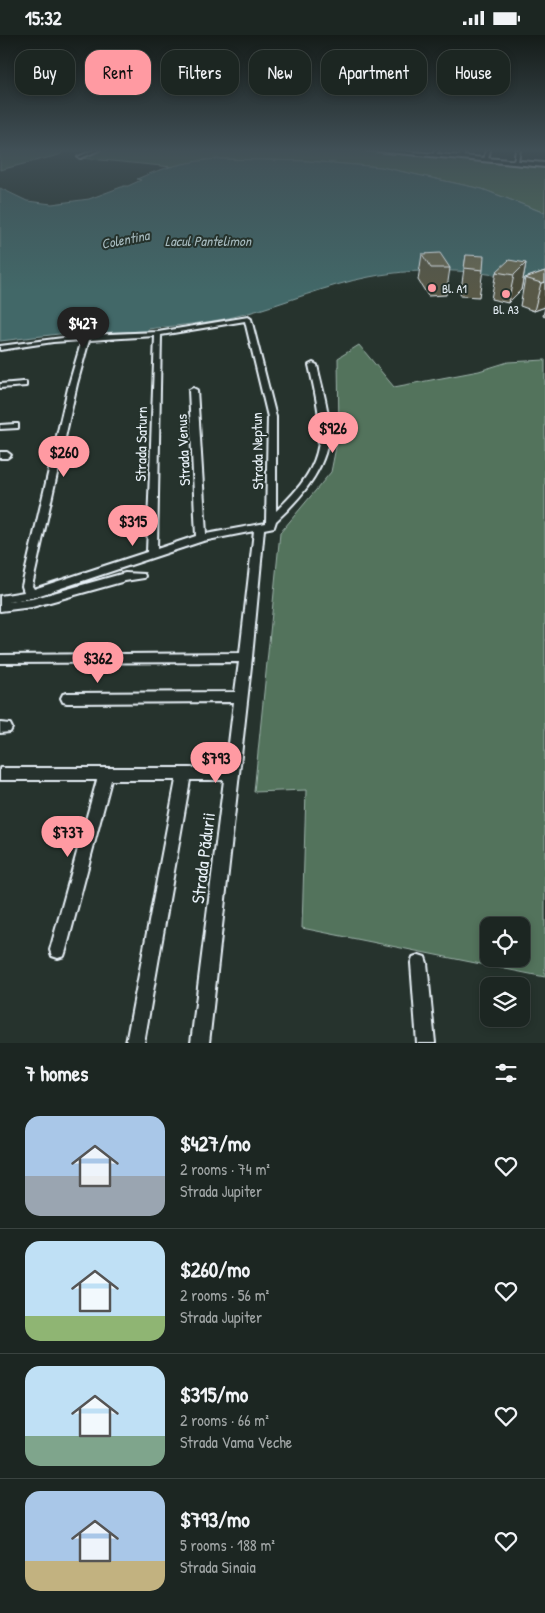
<!DOCTYPE html>
<html lang="en">
<head>
<meta charset="utf-8">
<style>
  body { margin:0; font-family:"Patrick Hand",sans-serif; background:#29322f; color:#f1f3f6; height:100vh; display:flex; flex-direction:column; font-size:19px; white-space:nowrap }
  * { box-sizing:border-box; margin:0 }
  p { font-size:16px; color:#a0a5a5 }
  .icon { flex:none; width:28px; height:28px; fill:none; stroke:currentColor; stroke-width:2; stroke-linecap:round; stroke-linejoin:round }
  .map { position:relative; height:1008px; overflow:hidden }
  .sheet { display:flex; flex-direction:column; background:#1c2622; flex:1 }
  .sheet>* { flex:none }
  .top-card { position:absolute; left:15px; top:15px; width:515px; height:45px; display:flex; gap:10px }
  .fabs { position:absolute; left:480px; top:882px; display:grid; gap:10px }
  .fabs a { display:grid; place-items:center; width:50px; height:50px; border-radius:10px; background:#1c2622; box-shadow:0 2px 8px #0003,0 0 0 1px #3a4340; font-size:25px }
  .price { position:absolute; translate:-50% -42px; padding:0 11px; border-radius:18px; background:#ff9aa2; color:#111; font-size:16px; line-height:32px; filter:drop-shadow(0 1px 2px #0008) }
  .price::after { content:''; position:absolute; left:50%; top:30px; width:15px; height:11px; margin-left:-8px; background:inherit; clip-path:polygon(0 0,100% 0,50% 100%) }
  .price.selected { background:#222; color:#fff }
  ul { padding:0; list-style:none }
  li { display:flex; align-items:center; gap:15px; height:125px; padding:0 25px }
  li+li { border-top:1px solid #3a4340 }
  li span { display:grid; place-items:center; flex:none; width:140px; height:100px; border-radius:15px; color:#555 }
  li>.icon { margin-inline-start:auto }
  span .icon { width:60px; height:60px; fill:#fffc; stroke-width:1 }
  li b { font-size:21px }
  h2 { display:flex; justify-content:space-between; align-items:center; height:60px; padding:0 25px; font-size:21px }
  .tag { padding:0 18px; border-radius:15px; background:#1c2622; box-shadow:0 2px 8px #0003,0 0 0 1px #3a4340; font-size:18px; line-height:45px }
  .tag.selected { background:#ff9aa2; color:#111 }
  .status { display:flex; justify-content:space-between; align-items:center; height:35px; padding:0 25px; background:#1c2622; direction:ltr }
  .status svg { height:14px; fill:currentColor }
  .map>svg:first-child { display:block }
</style>
</head>
<body>
<div class="status"><b>15:32</b><svg viewBox="0 0 49 12"><path d="M0 12V9h3v3zM5 12V6h3v6zM10 12V3h3v9zM15 12V0h3v12zM26 1h20v11H26zM47 4h2v5h-2z"/></svg></div>
<div class="map">
<svg width="545" height="1008" viewBox="0 0 545 1008">
  <rect width="100%" height="100%" fill="#26332d"/>
  <filter id="ink" filterUnits="userSpaceOnUse"><feTurbulence type="fractalNoise" baseFrequency=".02" numOctaves="2"/><feDisplacementMap in="SourceGraphic" scale="10" xChannelSelector="R" yChannelSelector="G"/><feConvolveMatrix kernelMatrix="1 2 1 2 8 2 1 2 1" color-interpolation-filters="sRGB"/></filter>
  <g filter="url(#ink)">
    <!-- green -->
    <g fill="#52735c" stroke="#9db2aa" fill-rule="evenodd">
      <polygon points="0,115 65,116 59,120 0,135"/>
      <polygon points="99,115 338,115 545,131 545,178 482,154 381,132 307,126 224,124 205,125 172,132 81,123"/>
      <path d="M359,310l35,42 85,-16 29,-9 37,-2v617l-243,-49 4,-138 -52,2 26,-259 51,-61 8,-40 -1,-74zM489,891h32v33h-32z"/>
    </g>
    <!-- water -->
    <path fill="#436867" stroke="#859fa1" d="M218,124l89,2 74,6 101,22 63,24v74c-54,-18 -120,-21 -176,-10 -42,8 -83,26 -124,37 -32,9 -65,11 -97,15l-1,2 -88,3 -59,7v-153l27,13 25,3 37,-5 35,-13h4l13,-6 -4,-1c26,-12 53,-18 81,-20z"/>
    <g fill="none" stroke-linecap="round" stroke-linejoin="round">
      <defs>
        <g id="minor">
          <polygon points="94,115 99,115 81,123 78,122"/>
          <polygon points="435,115 439,115 435,121 433,120"/>
          <polygon points="461,115 465,115 463,123 461,124 459,123"/>
          <polygon points="486,115 490,115 488,125 486,126 484,125"/>
          <polygon points="516,115 520,115 518,127 516,128 514,127"/>
          <path d="M248,282l3,2 25,98v94c55,-51 48,-79 33,-146l4,-2 4,2c4,20 11,40 12,61 1,39 -26,70 -53,95l-2,6 -10,2 -12,128 -43,386h-18l33,-263h-34l-46,263h-18l50,-263h-65l-45,170 -2,6 -6,2 -6,-2 -2,-6 47,-170h-97v-12h226l8,-66 -167,1 -4,-1 -2,-4 2,-4 4,-1 168,-1 4,-30 -239,1v-8l240,-2 14,-122 -51,10 -169,56 -26,5 24,-3 93,-26 19,1 1,2 -1,2 -19,3 -93,26 -32,4v-15l24,-4 -2,-6 47,-202 13,-44 -29,2 -53,8v-4l86,-11 72,-3zM245,286l23,96 -2,106 -60,11 -9,-144 -4,-2 -4,2 7,146 -39,13 4,-214zM155,301l-8,216 -113,37 -2,-3 45,-202 12,-44z"/>
          <polygon points="23,347 26,347 26,351 0,353 0,349"/>
          <polygon points="15,389 18,389 18,393 0,394 0,390"/>
          <polygon points="0,417 7,417 11,420 7,423 0,423"/>
          <polygon points="0,688 10,689 12,693 10,697 0,698"/>
          <polygon points="419,920 425,922 427,928 435,1008 417,1008 411,928 413,922"/>
        </g>
        <polygon id="secondary" points="367,115 389,115 545,128 545,132"/>
      </defs>
      <!-- minor casing -->
      <use href="#minor" stroke="#e8f1f8" stroke-width="4"/>
      <!-- secondary casing -->
      <use href="#secondary" stroke="#e8f1f8" stroke-width="4"/>
      <!-- minor -->
      <use href="#minor" fill="#26332d" fill-rule="evenodd"/>
      <!-- secondary -->
      <use href="#secondary" fill="#26332d" fill-rule="evenodd"/>
    </g>
    <!-- wall -->
    <g fill="#595947" stroke="#e8f1f8">
      <polygon points="422,219 450,233 446,260 428,261 418,245"/>
      <polygon points="466,220 483,235 479,262 460,261"/>
      <polygon points="526,228 521,255 508,268 491,264 496,237"/>
      <polygon points="545,236 545,272 534,276 520,271 525,243"/>
      <polygon points="545,273 545,282 543,281"/>
    </g>
    <!-- shaded-wall -->
    <g fill="#494839" stroke="#e8f1f8">
      <polygon points="526,228 521,255 508,268 514,240"/>
      <polygon points="545,247 545,272 534,276 541,248"/>
    </g>
    <!-- building -->
    <g fill="#686752" stroke="#e8f1f8">
      <polygon points="440,218 450,233 431,233 422,219"/>
      <polygon points="466,220 484,221 483,235 464,233"/>
      <polygon points="509,225 526,228 514,240 496,237"/>
      <polygon points="545,236 545,247 541,248 525,243"/>
    </g>
  </g>
  <!-- sky -->
  <linearGradient id="sky" x2="0" y2="1"><stop stop-color="#151c19"/><stop offset="0.45" stop-color="#415057"/><stop offset="1" stop-color="#415057" stop-opacity="0"/></linearGradient>
  <rect width="545" height="256" fill="url(#sky)"/>
  <!-- markers -->
  <g fill="#ff9aa2" stroke="#26332d" stroke-width="2">
    <circle cx="432" cy="253" r="5"/>
    <circle cx="506" cy="259" r="5"/>
  </g>
  <g text-anchor="middle" dominant-baseline="central" stroke-width="4" stroke-linejoin="round" paint-order="stroke">
    <!-- far-poi labels -->
    <g font-size="12" fill="#e8f1f8" stroke="#26332d" text-anchor="start">
      <text x="442" y="253">Bl. A1</text>
      <text x="506" y="274" text-anchor="middle">Bl. A3</text>
    </g>
    <!-- far-water labels -->
    <g font-size="14" font-style="italic" fill="#a6babe" stroke="#26332d">
      <text transform="translate(125 204) rotate(-11)">Colentina</text>
      <text x="208" y="205">Lacul Pantelimon</text>
    </g>
    <!-- street labels -->
    <g font-size="15" fill="#e8f1f8" stroke="#26332d">
      <text transform="translate(141 409) rotate(-89)">Strada Saturn</text>
      <text transform="translate(183 415) rotate(-93)">Strada Venus</text>
      <text transform="translate(257 416) rotate(-91)">Strada Neptun</text>
    </g>
    <!-- near-street labels -->
    <g font-size="18" fill="#e8f1f8" stroke="#26332d">
      <text transform="translate(203 823) rotate(-83)">Strada Pădurii</text>
    </g>
  </g>
</svg>
<div class="fabs">
<a><svg class="icon" aria-label="locate" viewBox="0 0 24 24"><circle cx="12" cy="12" r="6"/><path d="M12 2v4M12 18v4M2 12h4M18 12h4"/></svg></a>
<a><svg class="icon" aria-label="layers" viewBox="0 0 24 24"><path d="M12 4l9 5-9 5-9-5zM3 14l9 5 9-5"/></svg></a>
</div>
<b class="price selected" style="left:83px;top:314px">$427</b>
<b class="price" style="left:333px;top:419px">$926</b>
<b class="price" style="left:64px;top:443px">$260</b>
<b class="price" style="left:133px;top:512px">$315</b>
<b class="price" style="left:98px;top:649px">$362</b>
<b class="price" style="left:216px;top:749px">$793</b>
<b class="price" style="left:68px;top:823px">$737</b>
<div class="top-card">
<a class="tag">Buy</a>
<a class="tag selected">Rent</a>
<a class="tag">Filters</a>
<a class="tag">New</a>
<a class="tag">Apartment</a>
<a class="tag">House</a>
</div>
</div>
<section class="sheet">
<h2>7 homes<svg class="icon" aria-label="filters" viewBox="0 0 24 24"><path d="M4 7h16M4 17h16"/><circle cx="9" cy="7" r="2"/><circle cx="15" cy="17" r="2"/></svg></h2>
<ul>
<li><span style="background:linear-gradient(#a9c7e8 60%,#9aa5b1 0)"><svg class="icon" aria-label="home" viewBox="0 0 24 24"><path d="M3 11l9-7 9 7M6 9v11h12V9"/></svg></span><div><b>$427/mo</b><p>2 rooms · 74 m²</p><p>Strada Jupiter</p></div><svg class="icon" aria-label="heart" viewBox="0 0 24 24"><path d="M12 20l-8-8c-3-5 5-10 8-4 3-6 11-1 8 4z"/></svg></li>
<li><span style="background:linear-gradient(#bfe0f5 75%,#8fb573 0)"><svg class="icon" aria-label="home" viewBox="0 0 24 24"><path d="M3 11l9-7 9 7M6 9v11h12V9"/></svg></span><div><b>$260/mo</b><p>2 rooms · 56 m²</p><p>Strada Jupiter</p></div><svg class="icon" aria-label="heart" viewBox="0 0 24 24"><path d="M12 20l-8-8c-3-5 5-10 8-4 3-6 11-1 8 4z"/></svg></li>
<li><span style="background:linear-gradient(#bfe0f5 70%,#7fa58c 0)"><svg class="icon" aria-label="home" viewBox="0 0 24 24"><path d="M3 11l9-7 9 7M6 9v11h12V9"/></svg></span><div><b>$315/mo</b><p>2 rooms · 66 m²</p><p>Strada Vama Veche</p></div><svg class="icon" aria-label="heart" viewBox="0 0 24 24"><path d="M12 20l-8-8c-3-5 5-10 8-4 3-6 11-1 8 4z"/></svg></li>
<li><span style="background:linear-gradient(#a9c7e8 70%,#c2b280 0)"><svg class="icon" aria-label="home" viewBox="0 0 24 24"><path d="M3 11l9-7 9 7M6 9v11h12V9"/></svg></span><div><b>$793/mo</b><p>5 rooms · 188 m²</p><p>Strada Sinaia</p></div><svg class="icon" aria-label="heart" viewBox="0 0 24 24"><path d="M12 20l-8-8c-3-5 5-10 8-4 3-6 11-1 8 4z"/></svg></li>
</ul>
</section>
</body>
</html>
